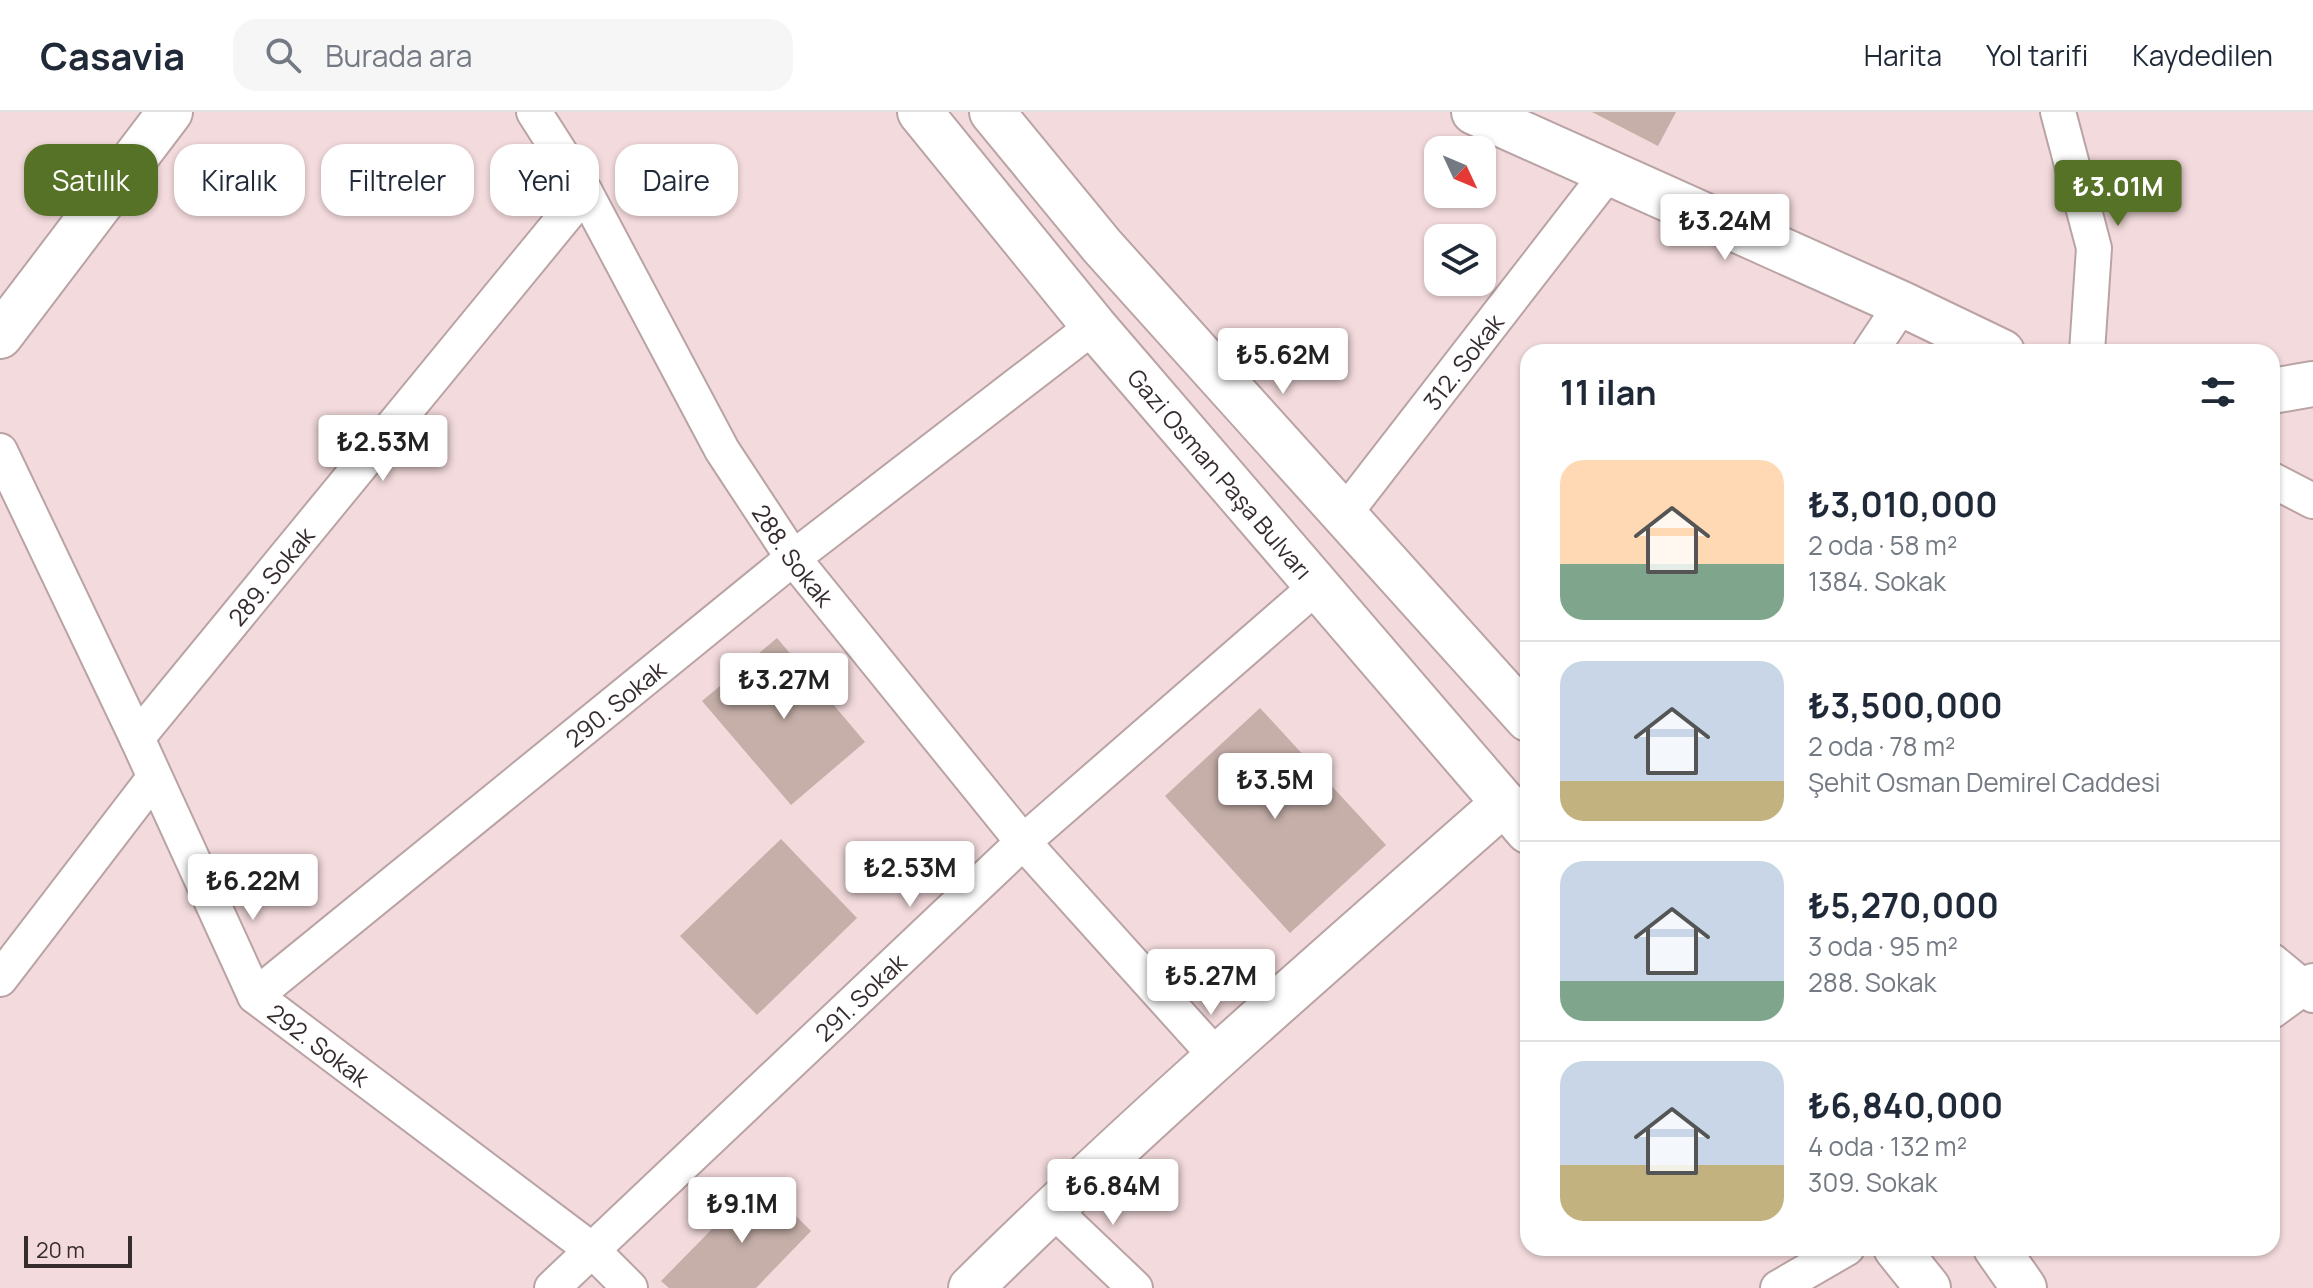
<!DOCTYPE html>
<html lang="tr">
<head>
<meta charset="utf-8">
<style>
  body { margin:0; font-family:Manrope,sans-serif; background:#f6f6f7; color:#1f2937; height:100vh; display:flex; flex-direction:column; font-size:30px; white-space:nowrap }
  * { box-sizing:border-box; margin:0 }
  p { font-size:26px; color:#747a83 }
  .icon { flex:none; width:44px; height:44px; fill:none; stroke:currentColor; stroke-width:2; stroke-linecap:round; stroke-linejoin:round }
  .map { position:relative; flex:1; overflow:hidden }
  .sheet { position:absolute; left:1520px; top:232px; width:760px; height:912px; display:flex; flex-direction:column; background:#fff; border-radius:24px; box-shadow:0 2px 6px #0004 }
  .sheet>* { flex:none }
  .banner { position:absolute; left:24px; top:32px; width:760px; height:72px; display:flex; gap:16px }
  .needle { width:52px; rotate:134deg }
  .buttons { position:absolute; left:1424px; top:24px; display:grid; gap:16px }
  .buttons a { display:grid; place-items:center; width:72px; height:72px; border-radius:16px; background:#fff; box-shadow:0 2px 6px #0004; font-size:40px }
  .scale { position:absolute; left:24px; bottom:20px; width:108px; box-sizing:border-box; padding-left:8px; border:4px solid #362c2d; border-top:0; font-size:22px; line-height:28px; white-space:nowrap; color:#362c2d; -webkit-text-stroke:6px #f3dadc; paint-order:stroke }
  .price { position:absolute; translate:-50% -68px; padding:0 18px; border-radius:8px; background:#fff; color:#222; font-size:26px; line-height:52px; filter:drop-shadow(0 2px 4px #0008) }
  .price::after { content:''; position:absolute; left:50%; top:48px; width:24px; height:18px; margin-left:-12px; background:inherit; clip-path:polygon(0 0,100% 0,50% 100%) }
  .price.current { background:#567226; color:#fff }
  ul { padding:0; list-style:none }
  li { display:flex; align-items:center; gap:24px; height:200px; padding:0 40px }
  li+li { border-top:2px solid #e0e1e3 }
  li span { display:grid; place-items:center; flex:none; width:224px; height:160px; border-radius:24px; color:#555 }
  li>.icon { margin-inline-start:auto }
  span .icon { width:96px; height:96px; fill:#fffc; stroke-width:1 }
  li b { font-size:34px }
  h2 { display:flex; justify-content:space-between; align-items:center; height:96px; padding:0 40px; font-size:34px }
  .tag { padding:0 28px; border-radius:24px; background:#fff; box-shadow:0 2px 6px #0004; font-size:28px; line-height:72px }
  .tag.current { background:#567226; color:#fff }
  header { display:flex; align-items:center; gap:48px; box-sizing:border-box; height:112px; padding:0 40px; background:#fff; border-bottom:2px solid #e0e1e3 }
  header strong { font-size:38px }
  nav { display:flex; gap:44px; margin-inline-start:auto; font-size:28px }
  .search { width:560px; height:72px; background:#f6f6f7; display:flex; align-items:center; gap:20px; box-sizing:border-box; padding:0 28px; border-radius:24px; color:#747a83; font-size:30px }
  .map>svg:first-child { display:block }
</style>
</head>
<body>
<header>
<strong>Casavia</strong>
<div class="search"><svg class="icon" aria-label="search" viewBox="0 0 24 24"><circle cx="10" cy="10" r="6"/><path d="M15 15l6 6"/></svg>Burada ara</div>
<nav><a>Harita</a><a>Yol tarifi</a><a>Kaydedilen</a></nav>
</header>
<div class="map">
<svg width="2313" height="1176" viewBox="0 0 2313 1176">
  <rect width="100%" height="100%" fill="#f3dadc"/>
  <!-- building -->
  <g fill="#c6afa9">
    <polygon points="1592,0 1676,0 1658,34"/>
    <polygon points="777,526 865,630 791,693 702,589"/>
    <polygon points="1260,596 1386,733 1290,821 1165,684"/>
    <polygon points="781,727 857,806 757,903 680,824"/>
    <polygon points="760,1068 811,1119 756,1176 669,1176 661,1169"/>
  </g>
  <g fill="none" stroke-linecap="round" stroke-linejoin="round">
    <defs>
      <g id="street">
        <path id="s1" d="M534,0l51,80 137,258 71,108 230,284 194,215"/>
        <polyline points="2058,0 2094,136 2087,240"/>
        <polyline points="1870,240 1902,192"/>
        <path id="s2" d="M0,339l137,287 118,258 337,254 38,38"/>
        <polyline points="2272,368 2313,389"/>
        <path id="s3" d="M1345,401l264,-341"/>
        <path id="s4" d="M137,626l448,-546"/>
        <polyline points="2272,849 2313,883"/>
        <polyline points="0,867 154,666"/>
        <path id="s5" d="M255,884l538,-438 301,-232"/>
        <polyline points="2272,899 2313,869"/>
        <polyline points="1052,1097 1135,1176"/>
        <path id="s6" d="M552,1176l471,-446 294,-256"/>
        <polyline points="1778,1176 1847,1136"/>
      </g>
      <g id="secondary">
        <path id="s7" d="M920,0l174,214 434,505"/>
        <polyline points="992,0 1102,134 1528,607"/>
        <polyline points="1474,0 1902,192 2002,240"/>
        <polyline points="0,224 170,0"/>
        <polyline points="2272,279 2313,272"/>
        <polyline points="1896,1136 1928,1176"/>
        <polyline points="1996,1136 2024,1176"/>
        <path d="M971,1176c171,-169 353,-326 533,-485"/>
      </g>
    </defs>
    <!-- street casing -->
    <use href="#street" stroke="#baa3a4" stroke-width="38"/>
    <!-- secondary casing -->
    <use href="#secondary" stroke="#baa3a4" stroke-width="48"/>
    <!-- street -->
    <use href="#street" stroke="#fff" stroke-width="34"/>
    <!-- secondary -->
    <use href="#secondary" stroke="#fff" stroke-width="44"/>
  </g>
  <g text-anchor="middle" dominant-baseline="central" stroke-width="8" stroke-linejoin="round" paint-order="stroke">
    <!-- street labels -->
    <g font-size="24" fill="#362c2d" stroke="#f3dadc">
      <text stroke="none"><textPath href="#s3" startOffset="192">312. Sokak</textPath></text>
      <text stroke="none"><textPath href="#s7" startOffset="470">Gazi Osman Paşa Bulvarı</textPath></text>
      <text stroke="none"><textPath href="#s1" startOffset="514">288. Sokak</textPath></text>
      <text stroke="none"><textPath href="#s4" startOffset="210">289. Sokak</textPath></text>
      <text stroke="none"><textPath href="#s5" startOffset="464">290. Sokak</textPath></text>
      <text stroke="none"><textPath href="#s6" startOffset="424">291. Sokak</textPath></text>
      <text stroke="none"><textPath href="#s2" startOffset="682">292. Sokak</textPath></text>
    </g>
  </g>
</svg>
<div class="buttons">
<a><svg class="needle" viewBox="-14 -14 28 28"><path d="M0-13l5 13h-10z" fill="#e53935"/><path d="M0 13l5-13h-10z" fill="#747a83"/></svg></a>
<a><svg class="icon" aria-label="layers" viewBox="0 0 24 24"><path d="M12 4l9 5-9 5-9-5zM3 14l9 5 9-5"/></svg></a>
</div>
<div class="scale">20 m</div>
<b class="price current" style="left:2118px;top:116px">₺3.01M</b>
<b class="price" style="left:1725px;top:150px">₺3.24M</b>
<b class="price" style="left:1283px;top:284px">₺5.62M</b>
<b class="price" style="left:383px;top:371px">₺2.53M</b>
<b class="price" style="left:784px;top:609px">₺3.27M</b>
<b class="price" style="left:1275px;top:709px">₺3.5M</b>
<b class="price" style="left:910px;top:797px">₺2.53M</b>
<b class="price" style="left:253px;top:810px">₺6.22M</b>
<b class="price" style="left:1211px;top:905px">₺5.27M</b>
<b class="price" style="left:1113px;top:1115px">₺6.84M</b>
<b class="price" style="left:742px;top:1133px">₺9.1M</b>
<div class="banner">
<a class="tag current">Satılık</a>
<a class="tag">Kiralık</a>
<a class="tag">Filtreler</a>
<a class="tag">Yeni</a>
<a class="tag">Daire</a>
</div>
<section class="sheet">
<h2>11 ilan<svg class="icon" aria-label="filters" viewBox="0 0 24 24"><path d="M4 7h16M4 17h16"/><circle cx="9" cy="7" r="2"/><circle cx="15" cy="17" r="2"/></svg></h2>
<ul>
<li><span style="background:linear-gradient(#ffd9b3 65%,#7fa58c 0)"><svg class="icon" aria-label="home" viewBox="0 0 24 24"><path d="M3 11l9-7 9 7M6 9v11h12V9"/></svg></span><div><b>₺3,010,000</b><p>2 oda · 58 m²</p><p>1384. Sokak</p></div></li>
<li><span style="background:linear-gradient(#c9d6e8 75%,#c2b280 0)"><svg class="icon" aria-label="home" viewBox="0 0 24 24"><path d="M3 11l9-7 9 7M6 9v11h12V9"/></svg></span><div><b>₺3,500,000</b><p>2 oda · 78 m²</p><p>Şehit Osman Demirel Caddesi</p></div></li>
<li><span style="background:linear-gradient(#c9d6e8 75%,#7fa58c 0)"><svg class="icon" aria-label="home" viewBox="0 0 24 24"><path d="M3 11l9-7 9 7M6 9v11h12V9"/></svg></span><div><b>₺5,270,000</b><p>3 oda · 95 m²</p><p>288. Sokak</p></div></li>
<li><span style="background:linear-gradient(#c9d6e8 65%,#c2b280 0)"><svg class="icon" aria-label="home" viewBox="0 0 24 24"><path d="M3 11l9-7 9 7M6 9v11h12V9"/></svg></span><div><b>₺6,840,000</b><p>4 oda · 132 m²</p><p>309. Sokak</p></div></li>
</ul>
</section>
</div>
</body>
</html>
